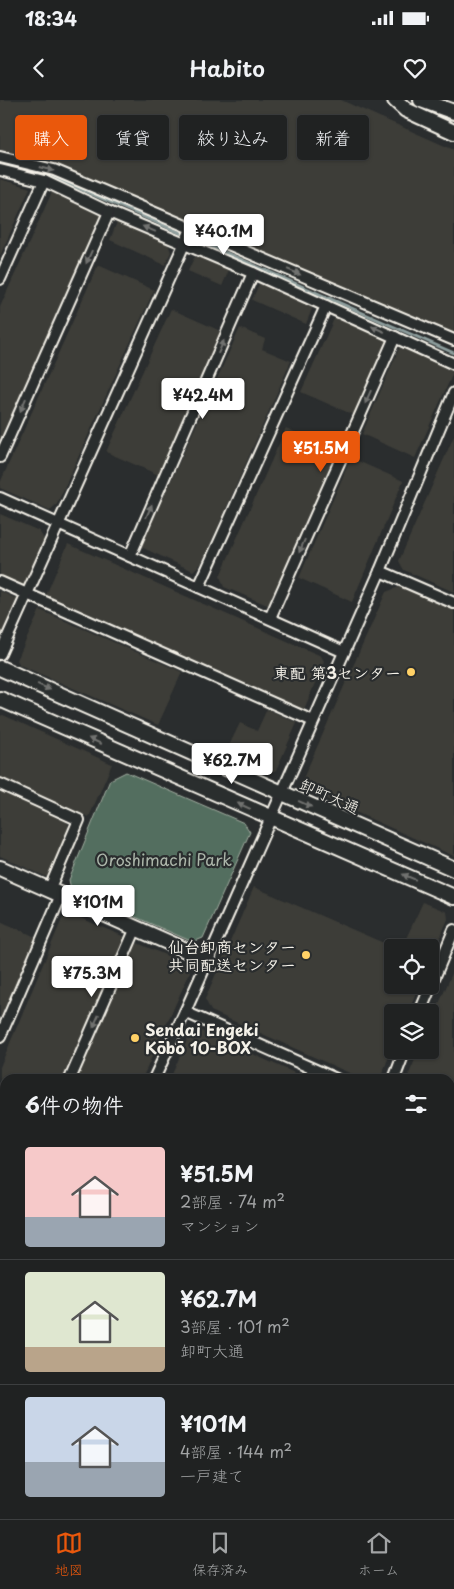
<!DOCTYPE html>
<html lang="ja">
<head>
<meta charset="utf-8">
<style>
  body { margin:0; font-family:"Playpen Sans","Klee One",sans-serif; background:#2d2f2f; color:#f1f3f6; height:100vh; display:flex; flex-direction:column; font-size:19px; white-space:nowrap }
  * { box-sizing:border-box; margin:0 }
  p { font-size:16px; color:#a2a4a5 }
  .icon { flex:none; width:28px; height:28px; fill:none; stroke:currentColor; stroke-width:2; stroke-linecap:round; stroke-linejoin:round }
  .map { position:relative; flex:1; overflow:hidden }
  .side { position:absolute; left:0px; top:974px; width:455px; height:446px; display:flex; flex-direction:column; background:#202222; border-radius:15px 15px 0 0; box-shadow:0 1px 4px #0004,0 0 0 1px #3d3f40 }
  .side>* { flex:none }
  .top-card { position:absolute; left:15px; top:15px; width:425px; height:45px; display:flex; gap:10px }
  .buttons { position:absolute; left:384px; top:839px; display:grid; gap:10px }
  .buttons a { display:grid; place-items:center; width:55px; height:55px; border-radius:5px; background:#202222; box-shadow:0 1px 4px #0004,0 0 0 1px #3d3f40; font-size:25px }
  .price { position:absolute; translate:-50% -42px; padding:0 11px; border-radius:5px; background:#fff; color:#222; font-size:16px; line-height:32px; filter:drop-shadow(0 1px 2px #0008) }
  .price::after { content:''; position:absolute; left:50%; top:30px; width:15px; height:11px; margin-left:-8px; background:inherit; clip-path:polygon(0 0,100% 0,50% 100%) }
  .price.current { background:#ea580c; color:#fff }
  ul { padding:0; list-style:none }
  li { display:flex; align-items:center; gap:15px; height:125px; padding:0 25px }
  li+li { border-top:1px solid #3d3f40 }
  li span { display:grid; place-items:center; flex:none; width:140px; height:100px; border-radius:5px; color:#555 }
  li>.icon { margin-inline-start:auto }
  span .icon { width:60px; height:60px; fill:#fffc; stroke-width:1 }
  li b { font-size:21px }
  h2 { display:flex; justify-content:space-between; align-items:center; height:60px; padding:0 25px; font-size:21px }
  .chip { padding:0 18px; border-radius:5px; background:#202222; box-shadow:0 1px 4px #0004,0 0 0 1px #3d3f40; font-size:18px; line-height:45px }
  .chip.current { background:#ea580c; color:#fff }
  .status { display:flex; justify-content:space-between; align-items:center; height:35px; padding:0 25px; background:#202222; direction:ltr }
  .status svg { height:14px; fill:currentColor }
  header { display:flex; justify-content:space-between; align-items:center; height:65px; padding:0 25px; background:#202222; font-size:22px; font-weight:600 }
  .dock { display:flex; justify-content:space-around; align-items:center; height:70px; border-top:1px solid #3d3f40; background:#202222; font-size:14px; color:#a2a4a5 }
  .dock a { display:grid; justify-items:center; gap:2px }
  .dock .current { color:#ea580c }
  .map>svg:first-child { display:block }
</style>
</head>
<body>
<div class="status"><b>18:34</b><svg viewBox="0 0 49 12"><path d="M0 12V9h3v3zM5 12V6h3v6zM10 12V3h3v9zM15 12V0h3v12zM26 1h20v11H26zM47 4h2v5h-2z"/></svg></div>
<header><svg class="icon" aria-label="back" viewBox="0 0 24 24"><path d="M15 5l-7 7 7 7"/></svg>Habito<svg class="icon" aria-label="heart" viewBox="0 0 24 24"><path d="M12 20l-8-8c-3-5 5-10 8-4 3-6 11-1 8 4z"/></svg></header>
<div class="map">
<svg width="454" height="1419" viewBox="0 0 454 1419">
  <rect width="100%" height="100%" fill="#2a2d2e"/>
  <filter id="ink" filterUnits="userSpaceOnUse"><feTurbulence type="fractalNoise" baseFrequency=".02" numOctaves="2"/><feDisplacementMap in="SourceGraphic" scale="10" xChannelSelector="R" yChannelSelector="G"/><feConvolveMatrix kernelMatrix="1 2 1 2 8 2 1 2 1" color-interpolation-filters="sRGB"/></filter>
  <g filter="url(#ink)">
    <!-- built -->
    <g fill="#3d3d38">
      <polygon points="0,0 341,0 454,50 454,237 56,64 0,51"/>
      <polygon points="0,79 30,88 0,156"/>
      <polygon points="52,92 105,115 0,351 0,207"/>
      <polygon points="117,122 168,144 171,152 165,165 110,140"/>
      <polygon points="198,156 229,170 222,186 188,171 194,158"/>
      <polygon points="98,165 154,190 57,404 50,410 0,388 0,383"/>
      <polygon points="260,182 310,204 312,209 306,224 252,200"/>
      <polygon points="171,209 225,233 161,376 106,352"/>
      <polygon points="339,217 389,239 356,316 301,292 334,219"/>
      <polygon points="240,228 265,239 262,249 291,261 202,463 193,471 141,447"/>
      <polygon points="401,244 448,265 453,273 415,358 362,334"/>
      <polygon points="286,328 340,352 272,507 224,487 220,476"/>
      <polygon points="454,336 454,492 404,470 399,461"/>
      <polygon points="351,358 403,381 352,502 299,478"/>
      <polygon points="0,414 39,431 44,439 23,487 0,477"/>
      <polygon points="68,444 321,556 324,561 303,612 46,495"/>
      <polygon points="401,486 454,509 454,756 306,690 301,683 386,492"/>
      <polygon points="0,491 19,500 0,545"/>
      <polygon points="40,510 182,572 158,625 20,565 17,560"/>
      <polygon points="267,609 297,623 276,670 268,674 225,654 240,623 257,631"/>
      <polygon points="3,615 112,664 89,717 0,678 0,616"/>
      <polygon points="0,690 66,718 70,731 49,778 0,756"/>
      <polygon points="254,787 393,847 392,885 420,885 408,912 392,912 392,949 380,979 363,979 211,911 205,899"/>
      <polygon points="423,802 447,812 448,819 430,861 430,848 402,847"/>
      <polygon points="71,814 127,838 63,979 5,979 5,1010 0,1008 0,967 62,819"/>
      <polygon points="0,821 38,838 0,918"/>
      <polygon points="135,842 186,864 190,872 142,979 75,979"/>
      <polygon points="454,869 454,1018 450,1017 450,979 407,979 419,950 430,950 430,925"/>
      <polygon points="199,930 308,979 170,979 189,935"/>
      <polygon points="0,1032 5,1034 5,1108 0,1120"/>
      <polygon points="450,1043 454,1045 454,1315 450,1317"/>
      <polygon points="0,1139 5,1141 5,1261 0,1259"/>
      <polygon points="0,1287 5,1289 5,1415 450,1415 450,1344 454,1343 454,1419 0,1419"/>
    </g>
    <!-- green -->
    <polygon fill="#536e5e" stroke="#a4b0a3" points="126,672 244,723 250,732 203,838 193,842 71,789 69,780 110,680"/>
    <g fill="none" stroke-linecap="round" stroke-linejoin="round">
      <!-- stream -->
      <polyline stroke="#8e9f9e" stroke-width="3" points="0,64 53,77 454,253"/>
      <defs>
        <g id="street">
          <polyline points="0,57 54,70 454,240"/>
          <polyline points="0,70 44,81 109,112 253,173 454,264"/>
          <polyline points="0,179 44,81"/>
          <polyline points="0,357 109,112"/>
          <polyline points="0,398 344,552"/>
          <polyline points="130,456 253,173"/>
          <polyline points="380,471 454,503"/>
          <polyline points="0,482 313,621"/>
          <polyline points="199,487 326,206"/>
          <polyline points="270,518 395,237"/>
          <polyline points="0,554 191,129"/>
          <polyline points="0,684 79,720 49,790"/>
          <polyline points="185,912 336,979"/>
          <polyline points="420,912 454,830"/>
          <polyline points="0,937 61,795"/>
          <polyline points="70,979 136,828"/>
          <polyline points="154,979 185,912 380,471 454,293"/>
          <polyline points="394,979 405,950"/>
          <polyline points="450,1028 454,1030"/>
          <polyline points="5,1126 1,1136 5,1138"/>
        </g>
        <g id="secondary">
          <polyline points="395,0 406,10 454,32"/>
          <polyline points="421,0 454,12"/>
          <polyline points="0,568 454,769"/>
          <polyline points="0,599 454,797"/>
          <polyline points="0,768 208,860"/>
          <polyline points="0,1018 5,1020"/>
          <polyline points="0,1269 5,1272"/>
          <polyline points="450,1330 454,1328"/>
        </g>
      </defs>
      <!-- street casing -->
      <use href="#street" stroke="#f4f1e8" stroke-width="14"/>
      <!-- secondary casing -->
      <use href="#secondary" stroke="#f4f1e8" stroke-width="18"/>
      <!-- street -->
      <use href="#street" stroke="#2a2d2e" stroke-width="10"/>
      <!-- secondary -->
      <use href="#secondary" stroke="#2a2d2e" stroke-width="14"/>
    </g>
    <!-- one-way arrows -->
    <defs><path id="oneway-solid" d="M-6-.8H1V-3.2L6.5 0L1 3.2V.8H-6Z" transform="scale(1.25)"/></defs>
    <g fill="#71726f">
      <use href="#oneway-solid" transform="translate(47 69) rotate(15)"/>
      <use href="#oneway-solid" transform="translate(149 129) rotate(-157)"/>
      <use href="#oneway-solid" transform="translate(89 157) rotate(114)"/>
      <use href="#oneway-solid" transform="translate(294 172) rotate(23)"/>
      <use href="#oneway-solid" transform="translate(378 229) rotate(-156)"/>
      <use href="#oneway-solid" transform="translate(221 247) rotate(-66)"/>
      <use href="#oneway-solid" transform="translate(368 297) rotate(114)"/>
      <use href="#oneway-solid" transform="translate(23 305) rotate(114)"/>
      <use href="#oneway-solid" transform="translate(149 411) rotate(-66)"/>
      <use href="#oneway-solid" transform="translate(302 446) rotate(114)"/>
      <use href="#oneway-solid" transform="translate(44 587) rotate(24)"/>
      <use href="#oneway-solid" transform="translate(95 641) rotate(-156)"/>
      <use href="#oneway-solid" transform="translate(305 704) rotate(24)"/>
      <use href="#oneway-solid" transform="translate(244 706) rotate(-156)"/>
      <use href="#oneway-solid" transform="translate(409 777) rotate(-157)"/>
      <use href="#oneway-solid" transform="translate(96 921) rotate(114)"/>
    </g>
  </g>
  <!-- markers -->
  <g fill="#ffd166" stroke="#2a2d2e" stroke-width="2">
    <circle cx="411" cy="572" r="5"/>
    <circle cx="306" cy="855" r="5"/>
    <circle cx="135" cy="938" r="5"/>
  </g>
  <g text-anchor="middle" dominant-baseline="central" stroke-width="4.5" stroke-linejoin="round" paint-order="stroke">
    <!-- poi labels -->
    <g font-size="16" font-weight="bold" fill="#f4f1e8" stroke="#2a2d2e" text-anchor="end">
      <text x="401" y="572">東配 第3センター</text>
      <text x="296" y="846">仙台卸商センター<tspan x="296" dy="18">共同配送センター</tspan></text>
      <text x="145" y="929" text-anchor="start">Sendai Engeki<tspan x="145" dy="18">Kōbō 10-BOX</tspan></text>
    </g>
    <!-- street labels -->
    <g font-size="16" fill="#f4f1e8" stroke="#2a2d2e">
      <text transform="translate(330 695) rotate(24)">卸町大通</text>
    </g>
    <!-- park labels -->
    <g font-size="16" fill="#acb6aa" stroke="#2a2d2e">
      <text x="164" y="759">Oroshimachi Park</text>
    </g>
  </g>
</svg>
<div class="buttons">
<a><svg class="icon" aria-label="locate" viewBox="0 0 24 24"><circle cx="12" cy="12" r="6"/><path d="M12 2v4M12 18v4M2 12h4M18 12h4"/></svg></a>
<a><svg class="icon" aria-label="layers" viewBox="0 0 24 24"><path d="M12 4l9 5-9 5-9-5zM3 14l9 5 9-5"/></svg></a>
</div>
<b class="price" style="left:224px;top:156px">¥40.1M</b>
<b class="price" style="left:203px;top:320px">¥42.4M</b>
<b class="price current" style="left:321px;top:373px">¥51.5M</b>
<b class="price" style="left:232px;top:685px">¥62.7M</b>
<b class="price" style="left:98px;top:827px">¥101M</b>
<b class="price" style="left:92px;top:898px">¥75.3M</b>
<div class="top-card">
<a class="chip current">購入</a>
<a class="chip">賃貸</a>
<a class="chip">絞り込み</a>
<a class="chip">新着</a>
</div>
<section class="side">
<h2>6件の物件<svg class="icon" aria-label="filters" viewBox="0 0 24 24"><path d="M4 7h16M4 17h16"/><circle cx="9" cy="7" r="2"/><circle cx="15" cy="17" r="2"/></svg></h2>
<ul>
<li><span style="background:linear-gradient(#f6c9c9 70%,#9aa5b1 0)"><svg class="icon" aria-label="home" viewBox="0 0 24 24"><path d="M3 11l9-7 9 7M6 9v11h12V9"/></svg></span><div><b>¥51.5M</b><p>2部屋 · 74 m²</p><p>マンション</p></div></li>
<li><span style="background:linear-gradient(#dfe7d0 75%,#b9a48a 0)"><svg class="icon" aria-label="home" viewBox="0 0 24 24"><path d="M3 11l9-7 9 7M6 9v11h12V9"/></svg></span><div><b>¥62.7M</b><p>3部屋 · 101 m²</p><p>卸町大通</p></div></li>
<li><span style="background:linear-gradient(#c9d6e8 65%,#9aa5b1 0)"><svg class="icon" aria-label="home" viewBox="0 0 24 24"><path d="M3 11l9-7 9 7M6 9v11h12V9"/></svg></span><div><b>¥101M</b><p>4部屋 · 144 m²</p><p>一戸建て</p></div></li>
</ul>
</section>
</div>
<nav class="dock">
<a class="current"><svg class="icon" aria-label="map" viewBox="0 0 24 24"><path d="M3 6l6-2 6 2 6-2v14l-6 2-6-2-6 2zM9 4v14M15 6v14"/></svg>地図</a>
<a><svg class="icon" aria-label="saved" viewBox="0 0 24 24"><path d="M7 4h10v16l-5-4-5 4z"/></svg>保存済み</a>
<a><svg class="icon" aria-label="home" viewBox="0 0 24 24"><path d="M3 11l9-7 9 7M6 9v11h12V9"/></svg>ホーム</a>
</nav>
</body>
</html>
